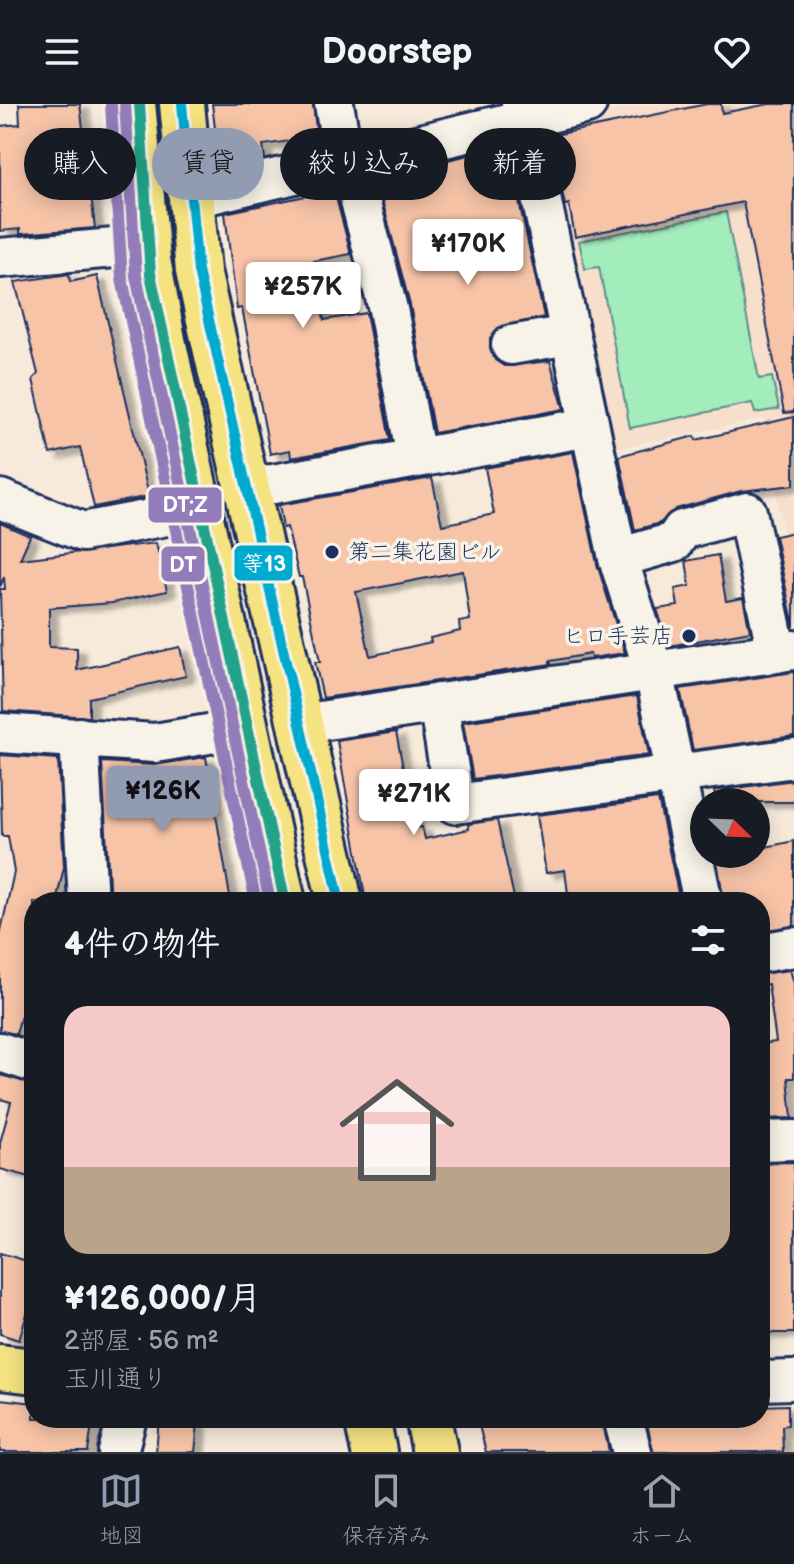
<!DOCTYPE html>
<html lang="ja">
<head>
<meta charset="utf-8">
<style>
  body { margin:0; font-family:"Balsamiq Sans","Klee One",sans-serif; background:#20242c; color:#f1f3f6; height:100vh; display:flex; flex-direction:column; font-size:30px; white-space:nowrap }
  * { box-sizing:border-box; margin:0 }
  p { font-size:26px; color:#9ea1a6 }
  .icon { flex:none; width:44px; height:44px; fill:none; stroke:currentColor; stroke-width:2; stroke-linecap:round; stroke-linejoin:round }
  .map { position:relative; flex:1; overflow:hidden }
  .panel { position:absolute; left:24px; top:788px; width:746px; height:536px; display:flex; flex-direction:column; background:#171b24; border-radius:32px; box-shadow:0 4px 20px #0003 }
  .panel>* { flex:none }
  .guide { position:absolute; left:24px; top:24px; width:746px; height:72px; display:flex; gap:16px }
  .needle { width:52px; rotate:113deg }
  .tools { position:absolute; left:690px; top:684px; display:grid; gap:16px }
  .tools a { display:grid; place-items:center; width:80px; height:80px; border-radius:50%; background:#171b24; box-shadow:0 4px 20px #0003; font-size:40px }
  .price { position:absolute; translate:-50% -68px; padding:0 18px; border-radius:8px; background:#fff; color:#222; font-size:26px; line-height:52px; filter:drop-shadow(0 2px 4px #0008) }
  .price::after { content:''; position:absolute; left:50%; top:48px; width:24px; height:18px; margin-left:-12px; background:inherit; clip-path:polygon(0 0,100% 0,50% 100%) }
  .price.on { background:#919bb2; color:#111 }
  ul { padding:0; list-style:none }
  li { display:grid; align-content:center; gap:16px; height:424px; padding:0 40px }
  li+li { border-top:2px solid #363941 }
  li span { display:grid; place-items:center; height:248px; border-radius:24px; color:#555 }
  li>.icon { margin-inline-start:auto }
  span .icon { width:144px; height:144px; fill:#fffc; stroke-width:1 }
  li b { font-size:34px }
  h2 { display:flex; justify-content:space-between; align-items:center; height:96px; padding:0 40px; font-size:34px }
  .pill { padding:0 28px; border-radius:36px; background:#171b24; box-shadow:0 4px 20px #0003; font-size:28px; line-height:72px }
  .pill.on { background:#919bb2; color:#111 }
  header { display:flex; justify-content:space-between; align-items:center; height:104px; padding:0 40px; background:#171b24; font-size:36px; font-weight:700 }
  .tabs { display:flex; justify-content:space-around; align-items:center; height:112px; border-top:2px solid #363941; background:#171b24; font-size:22px; color:#9ea1a6 }
  .tabs a { display:grid; justify-items:center; gap:4px }
  .tabs .on { color:#919bb2 }
  .map>svg:first-child { display:block }
</style>
</head>
<body>
<header><svg class="icon" aria-label="menu" viewBox="0 0 24 24"><path d="M4 6h16M4 12h16M4 18h16"/></svg>Doorstep<svg class="icon" aria-label="heart" viewBox="0 0 24 24"><path d="M12 20l-8-8c-3-5 5-10 8-4 3-6 11-1 8 4z"/></svg></header>
<div class="map">
<svg width="794" height="1348" viewBox="0 0 794 1348">
  <defs>
    <filter id="shadow"><feDropShadow dx="9" dy="5" stdDeviation="2" flood-color="#0004"/></filter>
  </defs>
  <rect width="100%" height="100%" fill="#f7eadb"/>
  <filter id="ink" filterUnits="userSpaceOnUse"><feTurbulence type="fractalNoise" baseFrequency=".0125" numOctaves="2"/><feDisplacementMap in="SourceGraphic" scale="16" xChannelSelector="R" yChannelSelector="G"/><feConvolveMatrix kernelMatrix="1 2 1 2 8 2 1 2 1" color-interpolation-filters="sRGB"/></filter>
  <g filter="url(#ink)">
    <!-- built -->
    <polygon fill="#f7dfcc" points="650,0 794,0 794,459 788,460 764,315 602,347 543,22"/>
    <!-- green -->
    <polygon fill="#a3edbc" stroke="#5f8e8d" stroke-width="2" points="726,108 759,275 772,273 779,305 755,309 752,299 630,324 599,163 585,165 579,137"/>
    <!-- building -->
    <g fill="#f7c4a8" stroke="#1b2f5e" stroke-width="2" fill-rule="evenodd" filter="url(#shadow)">
      <polygon points="19,0 80,0 95,124 20,130 20,125 0,127 0,22 20,20"/>
      <polygon points="212,0 313,0 317,33 263,41 265,55 228,63 227,55 219,56"/>
      <polygon points="707,0 721,0 722,9 769,0 794,0 794,308 784,309 743,98 575,133 569,100 565,101 550,32"/>
      <polygon points="507,42 544,213 498,224 490,234 490,245 495,256 504,262 550,257 564,305 434,329 410,201 376,73"/>
      <polygon points="334,86 351,150 314,157 324,216 366,209 390,336 291,354 290,346 270,350 242,204 237,205 225,109"/>
      <polygon points="69,170 70,178 97,172 149,392 94,403 80,343 50,350 33,275 38,270 15,178"/>
      <polygon points="794,313 794,381 741,387 676,405 660,419 635,426 619,352 695,332 696,336"/>
      <path d="M573,348l24,112 28,89 -34,5 -1,-4 -40,7 1,3 -228,34 -8,-36h5l-18,-85h-3l-12,-50 -4,1 -4,-23 153,-27 10,47 52,-11 -9,-46zM463,467l7,49 -11,2 1,9 -30,7 1,4 -61,14 -14,-64z"/>
      <polygon points="0,419 30,432 20,455 156,439 167,487 112,499 49,504 49,543 77,544 77,566 180,543 186,572 89,594 89,613 3,607 0,485 5,485 4,473 0,483"/>
      <polygon points="794,428 794,523 775,432"/>
      <polygon points="718,451 726,497 743,494 750,527 669,542 657,505 678,502 675,485 690,482 686,457"/>
      <polygon points="794,568 794,632 693,646 680,585"/>
      <polygon points="637,592 649,651 473,675 463,618"/>
      <polygon points="396,628 415,724 422,723 425,735 469,725 468,720 497,716 515,798 366,798 337,637"/>
      <polygon points="0,651 58,655 64,763 56,798 34,798 34,864 16,930 0,927 0,831 14,768 8,732 2,732"/>
      <polygon points="206,653 231,798 110,798 102,658 154,661"/>
      <polygon points="794,676 794,698 717,698 714,687"/>
      <polygon points="658,695 680,798 569,798 565,766 546,769 537,711"/>
      <polygon points="794,737 794,822 760,827 760,798 724,798 717,757 756,750 756,745"/>
      <polygon points="790,866 794,879 794,974 788,974 792,1014 760,1015 760,940 776,938 768,880 760,881 760,870"/>
      <polygon points="0,971 34,980 34,1022 28,1044 34,1045 34,1074 0,1065 0,1039 11,998 0,995"/>
      <polygon points="794,1058 794,1229 760,1229 760,1059"/>
      <polygon points="0,1149 34,1159 34,1187 19,1236 0,1230"/>
      <polygon points="0,1295 34,1299 34,1314 93,1314 88,1348 0,1348"/>
      <polygon points="788,1301 788,1321 782,1322 783,1348 653,1348 646,1314 760,1314 760,1302"/>
      <polygon points="477,1314 602,1314 609,1348 486,1348"/>
      <polygon points="159,1315 198,1319 195,1348 156,1348"/>
    </g>
    <g fill="none" stroke-linecap="round" stroke-linejoin="round">
      <defs>
        <g id="minor">
          <polyline points="334,0 344,57 356,81 388,205 416,353"/>
          <polyline points="521,0 618,454 654,568 703,798"/>
          <polyline points="190,95 587,0"/>
          <polyline points="0,154 126,143"/>
          <polyline points="511,241 569,231"/>
          <polyline points="248,381 273,380 589,323"/>
          <polyline points="0,395 83,428 177,410"/>
          <polyline points="618,454 674,438 682,426 747,408 777,549"/>
          <polyline points="438,599 455,700 794,654"/>
          <polyline points="300,620 794,546"/>
          <polyline points="0,629 155,639 226,627"/>
          <polyline points="79,633 88,798"/>
          <polyline points="760,849 794,843"/>
          <polyline points="0,948 34,959"/>
          <polyline points="760,1037 794,1036"/>
          <polyline points="760,1277 794,1276"/>
          <polyline points="623,1314 632,1348"/>
          <polyline points="118,1348 127,1314"/>
        </g>
        <polyline id="major" points="0,1263 34,1267"/>
        <g id="highway">
          <polyline points="133,0 148,156 163,236 283,798"/>
          <polyline points="182,0 198,167 340,798"/>
          <polyline points="367,1314 374,1348"/>
          <polyline points="428,1314 435,1348"/>
        </g>
      </defs>
      <!-- minor casing -->
      <use href="#minor" stroke="#1b2f5e" stroke-width="44"/>
      <!-- major casing -->
      <use href="#major" stroke="#1b2f5e" stroke-width="50"/>
      <!-- highway casing -->
      <use href="#highway" stroke="#1b2f5e" stroke-width="50"/>
      <!-- minor -->
      <use href="#minor" stroke="#f7f3e8" stroke-width="38"/>
      <!-- major -->
      <use href="#major" stroke="#f5e382" stroke-width="44"/>
      <!-- highway -->
      <use href="#highway" stroke="#f5e382" stroke-width="44"/>
      <defs>
        <g id="bus-1">
          <polyline points="182,0 198,167 340,798"/>
          <polyline points="138,207 177,410 262,798"/>
        </g>
      </defs>
      <!-- bus-1 casing -->
      <use href="#bus-1" stroke="#f7f3e8" stroke-width="16"/>
      <!-- bus-1 -->
      <use href="#bus-1" stroke="#00a9ce" stroke-width="10"/>
      <defs>
        <polyline id="rail-1" points="139,0 150,170 284,795"/>
      </defs>
      <!-- rail-1 casing -->
      <use href="#rail-1" stroke="#f7f3e8" stroke-width="18"/>
      <!-- rail-1 -->
      <use href="#rail-1" stroke="#20a288" stroke-width="12"/>
      <defs>
        <polyline id="metro-1" points="125,0 136,172 270,798"/>
        <polyline id="metro-2" points="111,1 122,175 256,798"/>
      </defs>
      <!-- metro-1 casing -->
      <use href="#metro-1" stroke="#f7f3e8" stroke-width="18"/>
      <!-- metro-2 casing -->
      <use href="#metro-2" stroke="#f7f3e8" stroke-width="18"/>
      <!-- metro-1 -->
      <use href="#metro-1" stroke="#937cb9" stroke-width="12"/>
      <!-- metro-2 -->
      <use href="#metro-2" stroke="#937cb9" stroke-width="12"/>
    </g>
  </g>
  <!-- markers -->
  <g fill="#1b2f5e" stroke="#f7f3e8" stroke-width="3">
    <circle cx="332" cy="448" r="8"/>
    <circle cx="689" cy="532" r="8"/>
  </g>
  <g text-anchor="middle" dominant-baseline="central" stroke-width="7" stroke-linejoin="round" paint-order="stroke">
    <!-- poi labels -->
    <g font-size="22" fill="#1b2f5e" stroke="#f7f3e8" text-anchor="start">
      <text x="348" y="448">第二集花園ビル</text>
      <text x="673" y="532" text-anchor="end">ヒロ手芸店</text>
    </g>
  </g>
  <g stroke="#f7f3e8" stroke-width="3">
    <rect x="147" y="382" width="76" height="38" rx="8" fill="#937cb9"/>
    <rect x="233" y="440" width="61" height="38" rx="8" fill="#00a9ce"/>
    <rect x="160" y="441" width="46" height="38" rx="8" fill="#937cb9"/>
  </g>
  <g font-size="22" text-anchor="middle" font-weight="bold" fill="#fff">
    <text x="185" y="408">DT;Z</text>
    <text x="264" y="467">等13</text>
    <text x="183" y="468">DT</text>
  </g>
</svg>
<div class="tools">
<a><svg class="needle" viewBox="-14 -14 28 28"><path d="M0-13l5 13h-10z" fill="#e53935"/><path d="M0 13l5-13h-10z" fill="#9ea1a6"/></svg></a>
</div>
<b class="price" style="left:468px;top:183px">¥170K</b>
<b class="price" style="left:303px;top:226px">¥257K</b>
<b class="price on" style="left:163px;top:730px">¥126K</b>
<b class="price" style="left:414px;top:733px">¥271K</b>
<div class="guide">
<a class="pill">購入</a>
<a class="pill on">賃貸</a>
<a class="pill">絞り込み</a>
<a class="pill">新着</a>
</div>
<section class="panel">
<h2>4件の物件<svg class="icon" aria-label="filters" viewBox="0 0 24 24"><path d="M4 7h16M4 17h16"/><circle cx="9" cy="7" r="2"/><circle cx="15" cy="17" r="2"/></svg></h2>
<ul>
<li><span style="background:linear-gradient(#f6c9c9 65%,#b9a48a 0)"><svg class="icon" aria-label="home" viewBox="0 0 24 24"><path d="M3 11l9-7 9 7M6 9v11h12V9"/></svg></span><div><b>¥126,000/月</b><p>2部屋 · 56 m²</p><p>玉川通り</p></div></li>
</ul>
</section>
</div>
<nav class="tabs">
<a class="on"><svg class="icon" aria-label="map" viewBox="0 0 24 24"><path d="M3 6l6-2 6 2 6-2v14l-6 2-6-2-6 2zM9 4v14M15 6v14"/></svg>地図</a>
<a><svg class="icon" aria-label="saved" viewBox="0 0 24 24"><path d="M7 4h10v16l-5-4-5 4z"/></svg>保存済み</a>
<a><svg class="icon" aria-label="home" viewBox="0 0 24 24"><path d="M3 11l9-7 9 7M6 9v11h12V9"/></svg>ホーム</a>
</nav>
</body>
</html>
